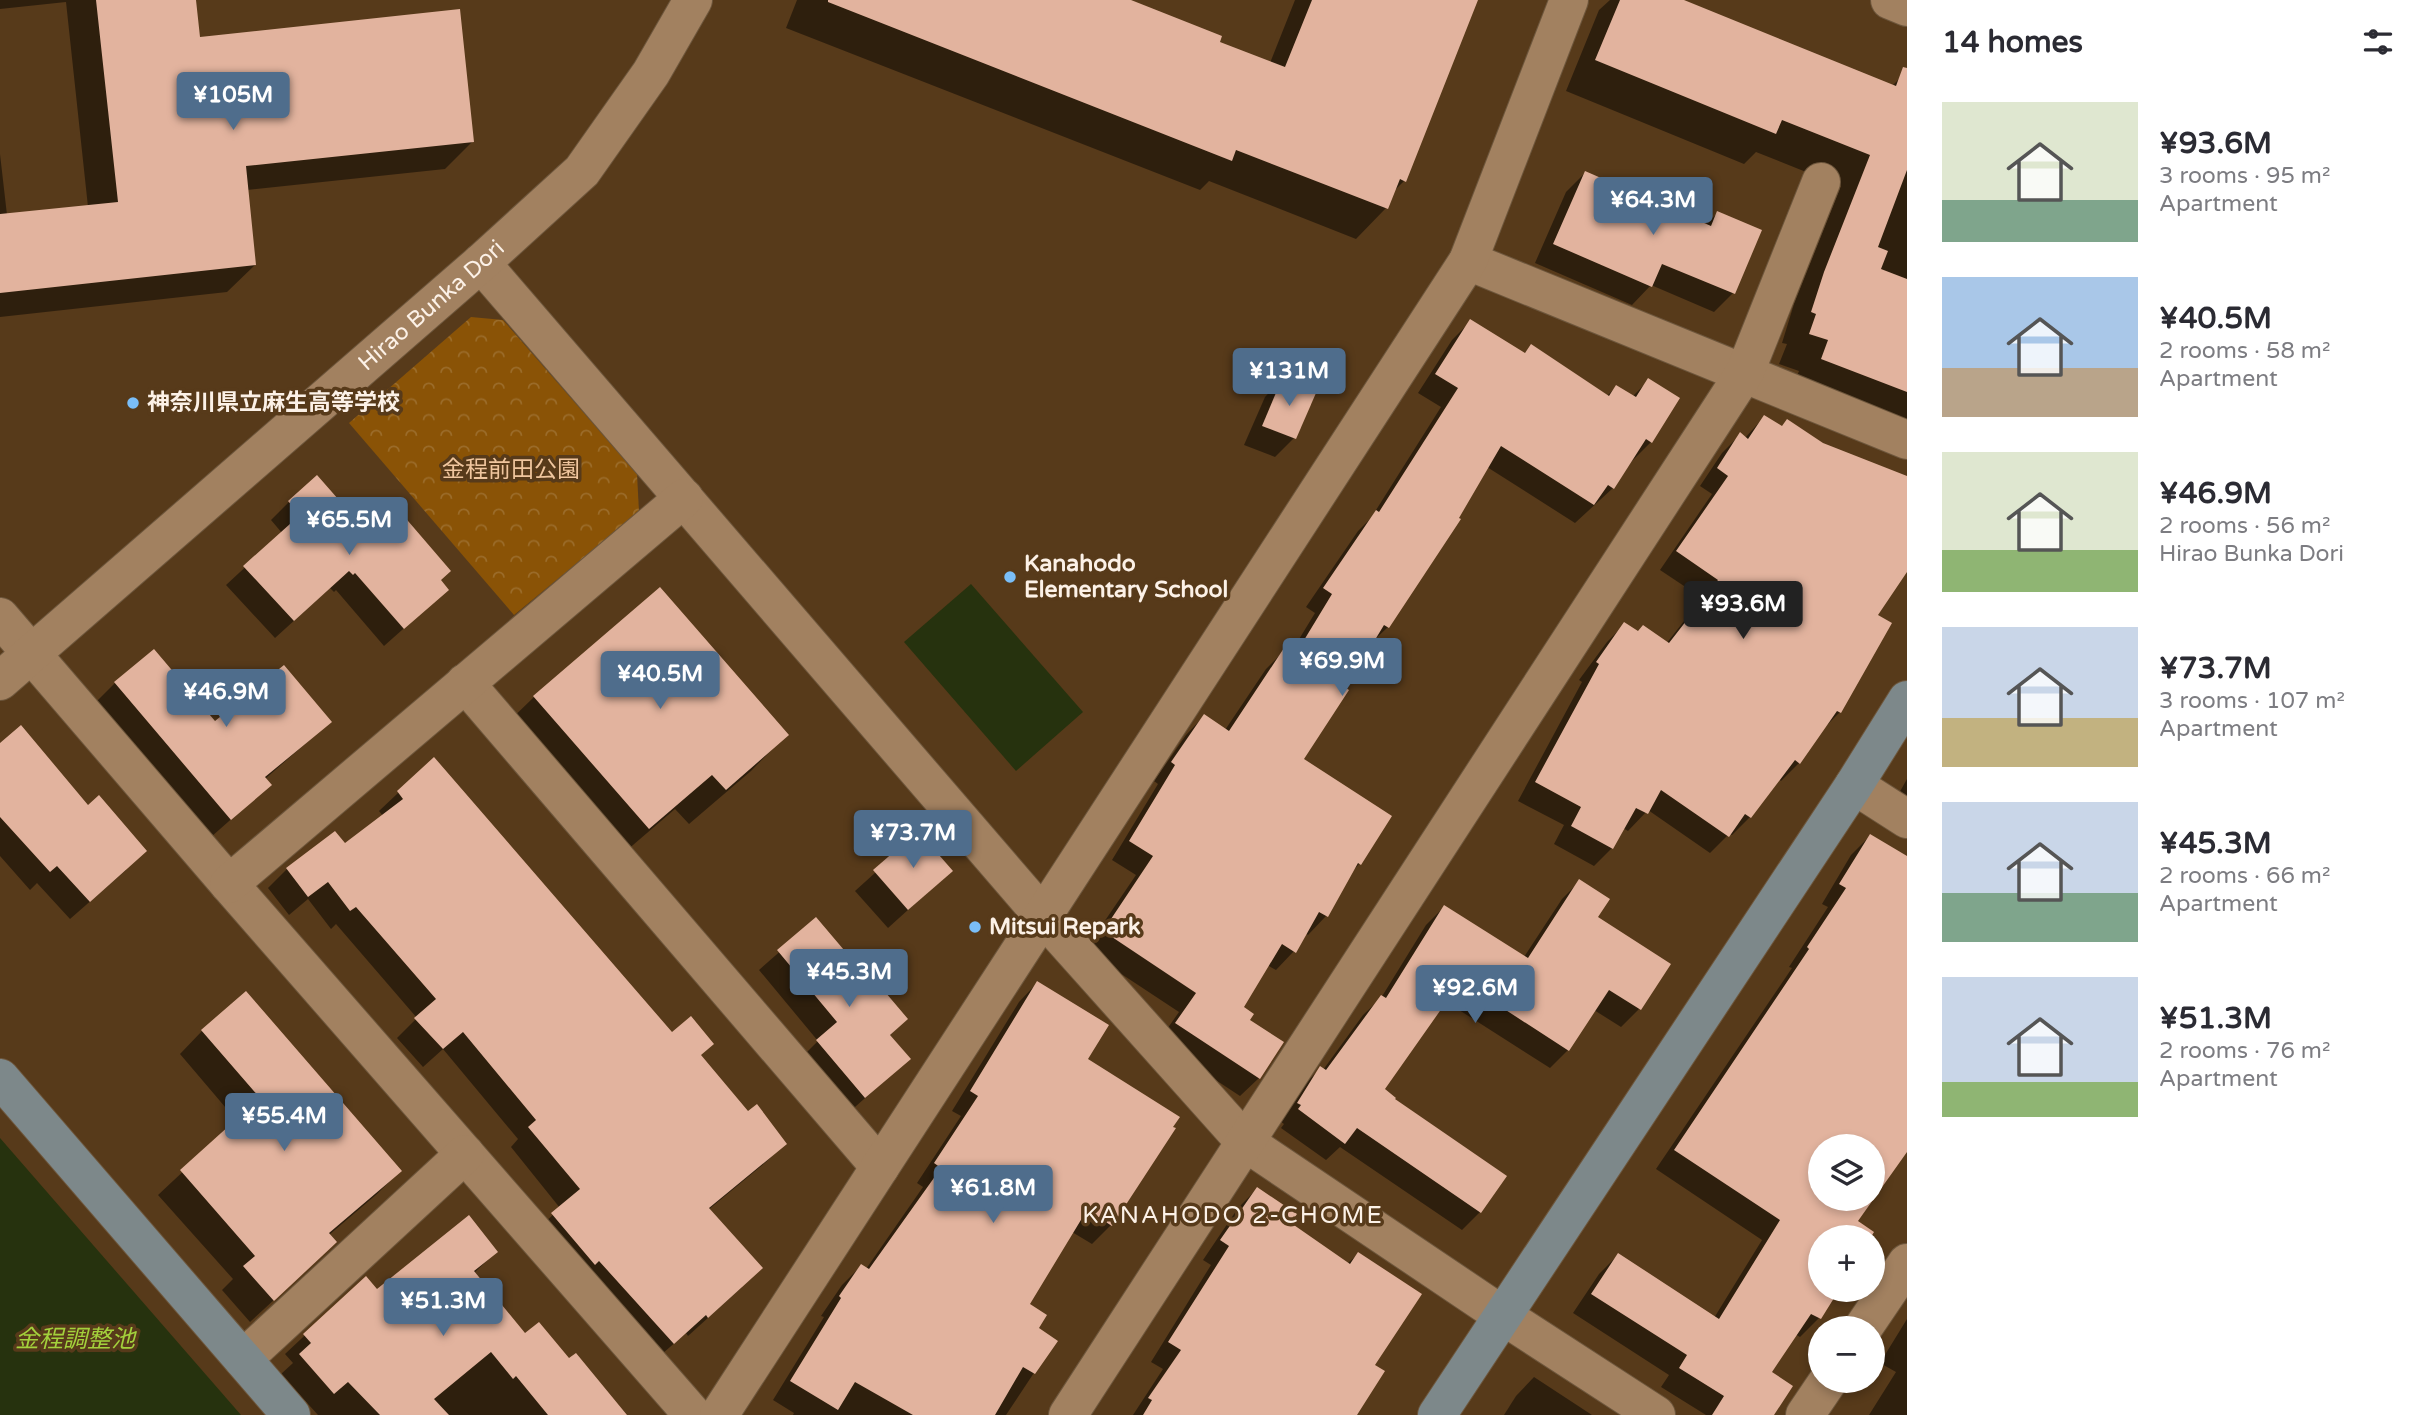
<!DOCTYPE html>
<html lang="en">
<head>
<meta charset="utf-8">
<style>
  body { margin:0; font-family:"Varela Round","Noto Sans JP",sans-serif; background:#f2f2f3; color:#2b2b33; height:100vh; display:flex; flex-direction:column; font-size:26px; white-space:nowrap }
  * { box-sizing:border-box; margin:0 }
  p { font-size:23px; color:#7c7c81 }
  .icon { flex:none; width:38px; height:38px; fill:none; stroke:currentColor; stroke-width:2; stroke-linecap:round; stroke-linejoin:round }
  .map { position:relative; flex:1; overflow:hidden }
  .sheet { display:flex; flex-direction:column; background:#fff; width:525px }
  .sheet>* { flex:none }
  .tools { position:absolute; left:1808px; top:1134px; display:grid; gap:14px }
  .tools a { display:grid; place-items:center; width:77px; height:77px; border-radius:50%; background:#fff; box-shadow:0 4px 10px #0003; font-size:35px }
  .price { position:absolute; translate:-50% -60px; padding:0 16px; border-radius:7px; background:#4f6d8c; color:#fff; font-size:23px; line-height:46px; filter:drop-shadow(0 2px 4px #0008) }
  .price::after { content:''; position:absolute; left:50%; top:42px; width:21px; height:16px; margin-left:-10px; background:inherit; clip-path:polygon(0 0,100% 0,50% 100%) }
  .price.on { background:#222; color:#fff }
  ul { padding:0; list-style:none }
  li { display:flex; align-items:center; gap:21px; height:175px; padding:0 35px }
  li span { display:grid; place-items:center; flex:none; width:196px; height:140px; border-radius:0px; color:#555 }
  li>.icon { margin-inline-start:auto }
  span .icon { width:84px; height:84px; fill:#fffc; stroke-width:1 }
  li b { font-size:30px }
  h2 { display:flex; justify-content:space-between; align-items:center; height:84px; padding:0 35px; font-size:30px }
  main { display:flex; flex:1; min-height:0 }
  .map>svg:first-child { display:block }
</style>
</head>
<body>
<main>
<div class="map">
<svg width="1907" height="1415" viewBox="0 0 1907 1415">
  <defs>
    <pattern id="forest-crowns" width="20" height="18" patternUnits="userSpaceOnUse" patternTransform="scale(1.75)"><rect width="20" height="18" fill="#8a5306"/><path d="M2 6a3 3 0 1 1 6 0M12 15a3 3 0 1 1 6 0" fill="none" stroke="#9b6c2a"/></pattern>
  </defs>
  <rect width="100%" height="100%" fill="#573a1a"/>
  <!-- forest -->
  <polygon fill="url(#forest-crowns)" points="471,317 503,320 637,474 639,512 514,615 349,423"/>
  <!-- water -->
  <g fill="#26320e">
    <polygon points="971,584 1083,712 1016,771 904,642"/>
    <polygon points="0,1138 241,1415 0,1415"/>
  </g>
  <!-- shadow -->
  <g fill="#0007">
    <polygon points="0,0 194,0 199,39 473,141 445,169 247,190 255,265 227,292 0,317 0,154 7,215 88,207 66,2 0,9"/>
    <polygon points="797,0 1126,0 1218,43 1270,63 1295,0 1476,0 1404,181 1392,193 1386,208 1356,239 1209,181 1200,190 786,28"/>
    <polygon points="1610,0 1680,0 1892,86 1902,76 1907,78 1907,436 1792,389 1799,371 1779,364 1787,344 1782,343 1794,304 1841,186 1756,152 1744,164 1566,91 1599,10"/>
    <polygon points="1585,173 1705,225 1718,213 1759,231 1733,293 1714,312 1651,285 1632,305 1535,263 1566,192"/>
    <polygon points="1471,321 1524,354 1531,347 1607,396 1616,387 1632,397 1649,380 1678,399 1651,442 1632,461 1613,488 1575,523 1487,467 1388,627 1370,644 1301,760 1390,816 1359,864 1351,873 1326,916 1308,935 1305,933 1294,951 1276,970 1267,965 1241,1007 1247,1021 1259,1078 1240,1096 1158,1042 1179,1012 1085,950 1136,875 1112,860 1158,784 1154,781 1186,735 1204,716 1225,730 1266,669 1285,650 1290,654 1315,613 1306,607 1358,531 1371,518 1441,407 1418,393 1452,340"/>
    <polygon points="1283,378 1313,394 1294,438 1275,457 1244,445 1265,397"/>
    <polygon points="1764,417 1907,516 1907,569 1875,615 1840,712 1821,731 1799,763 1781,781 1778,779 1750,817 1732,835 1729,834 1710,853 1648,810 1628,831 1623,828 1612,848 1594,866 1554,844 1564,825 1518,801 1582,682 1579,680 1607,642 1625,624 1637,633 1666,644 1702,598 1660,570 1712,494 1700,486 1722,453 1740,435 1745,438"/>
    <polygon points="289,502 439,580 447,590 384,646 336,590 334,592 330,588 275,638 226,585 282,533 271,520"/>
    <polygon points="154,651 215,724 330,722 265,779 270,785 211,837 96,702 115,683"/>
    <polygon points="534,697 786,735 751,771 689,824 675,809 612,863 498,732"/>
    <polygon points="0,745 126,870 70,919 37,883 30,890 0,856"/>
    <polygon points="434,759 671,1034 699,1056 748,1114 785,1143 766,1162 708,1210 742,1287 688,1336 686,1333 654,1361 534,1233 560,1208 511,1147 518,1139 443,1049 423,1067 397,1038 417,1018 336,924 331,929 308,899 289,915 268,888 287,869 335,833 344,845 383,816 379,811"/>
    <polygon points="1907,779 1907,801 1898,795"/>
    <polygon points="918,834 951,871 888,928 855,891"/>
    <polygon points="1870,836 1907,858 1907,1149 1820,1146 1820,1199 1872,1199 1856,1222 1872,1232 1869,1237 1820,1237 1820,1290 1837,1290 1819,1318 1800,1337 1795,1334 1770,1373 1772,1415 1706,1415 1661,1387 1669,1375 1573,1313 1599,1274 1618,1255 1714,1318 1762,1240 1656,1169 1792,968 1789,967 1828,907 1822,904 1851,855"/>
    <polygon points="1580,881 1639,1009 1621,1027 1594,1010 1568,1050 1550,1068 1445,1001 1383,1090 1393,1099 1505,1176 1480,1212 1462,1230 1340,1147 1326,1160 1281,1128 1284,1124 1280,1121 1303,1086 1321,1068 1323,1070 1363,1015 1381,998 1426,925 1444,907 1524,957 1562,899"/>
    <polygon points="816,920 877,991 906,1019 889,1036 909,1059 846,1115 799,1060 818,1041 759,970"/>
    <polygon points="1037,983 1086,1059 1173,1129 1111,1225 1092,1244 1072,1232 1027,1305 1036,1329 1055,1341 1006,1415 793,1415 794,1413 773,1400 824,1317 821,1316 842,1285 861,1266 866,1269 923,1187 917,1183 961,1116 952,1111 1019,1002"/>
    <polygon points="202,1031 400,1171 377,1194 329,1235 312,1265 250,1322 222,1290 233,1279 158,1195 237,1121 180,1054"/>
    <polygon points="1257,1189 1289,1224 1347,1264 1358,1254 1372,1366 1354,1415 1133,1415 1163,1369 1151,1362 1211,1265 1203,1260 1238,1208"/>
    <polygon points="496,1252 474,1273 525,1335 569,1361 624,1415 318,1415 281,1374 293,1363 285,1354 366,1278 377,1291"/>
    <polygon points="1907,1319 1907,1415 1869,1415 1896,1372 1880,1363"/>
    <polygon points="1534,1377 1592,1415 1504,1415 1516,1396"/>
  </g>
  <!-- building -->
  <g fill="#e2b39e" fill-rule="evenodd">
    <polygon points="96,0 196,0 200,37 460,9 474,142 246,166 256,265 0,293 0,214 118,202"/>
    <polygon points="828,0 1131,0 1222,36 1220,42 1285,67 1312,0 1478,0 1406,182 1400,179 1388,209 1236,150 1232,161 828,2"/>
    <polygon points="1620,0 1684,0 1896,86 1903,67 1907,68 1907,170 1878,247 1888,251 1881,269 1907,279 1907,392 1821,359 1828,340 1809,334 1816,314 1811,312 1824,272 1870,155 1782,120 1776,134 1595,60"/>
    <polygon points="1585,171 1711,226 1717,211 1762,230 1735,294 1662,264 1652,287 1553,244"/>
    <polygon points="1470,319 1525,353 1531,344 1609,396 1616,385 1636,397 1648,378 1680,398 1652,443 1646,439 1614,489 1608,485 1594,505 1501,446 1459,518 1461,519 1389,628 1384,625 1346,688 1349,690 1304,759 1392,816 1361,865 1358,863 1328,917 1319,912 1296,953 1282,944 1244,1007 1254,1014 1250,1020 1284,1042 1260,1079 1175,1023 1196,993 1103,931 1153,856 1129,841 1175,765 1171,762 1204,714 1229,731 1284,648 1295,655 1332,594 1323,588 1376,510 1379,512 1458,388 1435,374"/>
    <polygon points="1283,376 1316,393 1296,439 1262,426"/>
    <polygon points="1764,415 1782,426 1787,419 1823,443 1907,476 1907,572 1878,615 1892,623 1841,713 1837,711 1800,764 1795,760 1751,818 1745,814 1729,837 1661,790 1648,814 1636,808 1613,849 1571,826 1581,807 1535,782 1599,664 1596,662 1624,622 1638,631 1643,625 1669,643 1718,580 1676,551 1728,476 1717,468 1740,432 1748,439"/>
    <polygon points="317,475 360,524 390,500 451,571 441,580 449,590 404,629 355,573 353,575 349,571 294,621 243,566 300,515 288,501"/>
    <polygon points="660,587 789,735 726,790 712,775 649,829 533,696"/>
    <polygon points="154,649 215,721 284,665 332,722 265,777 272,785 231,820 114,682"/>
    <polygon points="21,725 88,805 99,795 147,851 90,902 57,866 50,872 0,817 0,743"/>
    <polygon points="434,757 672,1032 691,1016 714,1044 701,1055 748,1111 757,1104 787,1144 709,1208 763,1268 708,1318 706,1315 674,1344 599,1261 595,1265 551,1213 580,1189 528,1127 536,1120 463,1032 443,1049 414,1018 436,999 356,907 350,911 328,882 308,897 286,868 335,831 345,843 403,799 397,791"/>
    <polygon points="918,831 953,871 908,910 873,870"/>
    <path d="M1870,834l37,22v296l-49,69 16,11 -3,5h-51v53h19l-18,29 -10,-5 -39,58 21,14 -19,29h-62l12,-19 -45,-28 8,-13 -96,-61 27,-41 101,66 61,-99 -106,-70 135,-201 -2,-2 39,-59 -7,-4zM1820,1146h52v53h-52z"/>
    <polygon points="1579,879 1610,899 1598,917 1671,964 1641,1010 1609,990 1569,1051 1461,981 1385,1089 1396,1098 1395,1099 1507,1176 1481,1213 1357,1128 1345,1144 1298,1109 1301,1105 1297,1103 1320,1066 1326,1070 1381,995 1386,998 1444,905 1528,958"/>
    <polygon points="816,917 877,989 880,986 908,1019 890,1035 911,1059 865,1098 816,1040 837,1022 777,950"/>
    <polygon points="1037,981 1109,1025 1088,1059 1180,1117 1173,1127 1176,1128 1112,1226 1087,1210 1030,1304 1047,1315 1039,1328 1058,1341 1035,1374 1023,1367 995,1415 913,1415 855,1382 838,1410 790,1381 841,1298 839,1296 861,1264 869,1269 941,1168 934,1163 978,1096 970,1091"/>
    <polygon points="246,991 402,1171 329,1233 337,1242 274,1301 243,1266 255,1256 180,1170 260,1098 201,1030"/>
    <polygon points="1257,1187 1297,1214 1291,1223 1350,1264 1358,1252 1422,1294 1375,1365 1385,1371 1357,1415 1143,1415 1152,1400 1148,1398 1181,1350 1168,1342 1229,1246 1220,1240"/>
    <polygon points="469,1215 498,1252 474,1271 525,1333 539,1322 569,1358 576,1353 627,1415 548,1415 516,1376 513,1379 491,1352 434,1399 449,1415 380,1415 348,1382 334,1394 299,1354 311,1343 303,1334 366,1276 377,1289"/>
  </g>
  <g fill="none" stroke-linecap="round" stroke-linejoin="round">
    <defs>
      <g id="street">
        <polyline points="1890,0 1907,7"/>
        <polyline points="1468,261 1907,440"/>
        <polyline points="481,263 1043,916 1245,1142 1502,1315 1656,1415"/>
        <polyline points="0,617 229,884 693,1415"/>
        <path id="s1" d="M0,681l481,-418 101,-92 69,-98 42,-73"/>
        <polyline points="465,683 880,1167"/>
        <polyline points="1854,785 1907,819"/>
        <polyline points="229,884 684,498"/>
        <polyline points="1863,1328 1907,1263"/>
        <polyline points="243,1359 465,1154"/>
        <polyline points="719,1415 1468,261 1569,0"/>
        <polyline points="1068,1415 1745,372 1821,182"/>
        <polyline points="1805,1415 1828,1381"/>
      </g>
      <g id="secondary">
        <polyline points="0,1078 291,1415"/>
        <polyline points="1437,1415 1854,785 1907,700"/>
      </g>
    </defs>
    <!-- street casing -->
    <use href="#street" stroke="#6d563c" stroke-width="40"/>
    <!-- secondary casing -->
    <use href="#secondary" stroke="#6d563c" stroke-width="40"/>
    <!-- street -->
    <use href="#street" stroke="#a28160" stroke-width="38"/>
    <!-- secondary -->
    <use href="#secondary" stroke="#7d888a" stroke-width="38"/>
  </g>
  <!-- markers -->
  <g fill="#7abef8" stroke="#573a1a" stroke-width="2.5">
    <circle cx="133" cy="403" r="7"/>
    <circle cx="1010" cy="577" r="7"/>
    <circle cx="975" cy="927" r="7"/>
  </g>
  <g text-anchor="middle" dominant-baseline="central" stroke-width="7" stroke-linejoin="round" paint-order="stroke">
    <!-- street labels -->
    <g font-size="23" fill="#fcf1e7" stroke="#573a1a">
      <text stroke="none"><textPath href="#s1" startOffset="572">Hirao Bunka Dori</textPath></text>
    </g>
    <!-- poi labels -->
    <g font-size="23" font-weight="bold" fill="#fcf1e7" stroke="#573a1a" text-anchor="start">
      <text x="147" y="403">神奈川県立麻生高等学校</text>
      <text x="1024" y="564">Kanahodo<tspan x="1024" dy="26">Elementary School</tspan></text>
      <text x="989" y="927">Mitsui Repark</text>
    </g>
    <!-- park labels -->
    <g font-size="23" fill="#f0c69e" stroke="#573a1a">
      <text x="511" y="470">金程前田公園</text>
    </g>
    <!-- neighbourhood labels -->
    <g font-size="24" letter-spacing="2" fill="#fcf1e7" stroke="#573a1a">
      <text x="1233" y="1215">KANAHODO 2-CHOME</text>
    </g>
    <!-- water labels -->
    <g font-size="24" font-style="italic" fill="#a3d13c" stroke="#573a1a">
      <text x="75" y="1339">金程調整池</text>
    </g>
  </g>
</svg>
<div class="tools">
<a><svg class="icon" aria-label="layers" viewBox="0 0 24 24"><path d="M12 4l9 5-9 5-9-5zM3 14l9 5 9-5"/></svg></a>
<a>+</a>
<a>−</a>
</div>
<b class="price" style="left:233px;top:132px">¥105M</b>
<b class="price" style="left:1653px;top:237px">¥64.3M</b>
<b class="price" style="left:1289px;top:408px">¥131M</b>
<b class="price" style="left:349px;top:557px">¥65.5M</b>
<b class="price on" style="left:1743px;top:641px">¥93.6M</b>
<b class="price" style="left:1342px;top:698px">¥69.9M</b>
<b class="price" style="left:660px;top:711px">¥40.5M</b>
<b class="price" style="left:226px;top:729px">¥46.9M</b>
<b class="price" style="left:913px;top:870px">¥73.7M</b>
<b class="price" style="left:849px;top:1009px">¥45.3M</b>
<b class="price" style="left:1475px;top:1025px">¥92.6M</b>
<b class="price" style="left:284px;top:1153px">¥55.4M</b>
<b class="price" style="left:993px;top:1225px">¥61.8M</b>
<b class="price" style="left:443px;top:1338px">¥51.3M</b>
</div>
<section class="sheet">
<h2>14 homes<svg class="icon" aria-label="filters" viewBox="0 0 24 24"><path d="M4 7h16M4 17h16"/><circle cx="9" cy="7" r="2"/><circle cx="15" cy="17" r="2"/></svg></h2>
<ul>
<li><span style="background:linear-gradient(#dfe7d0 70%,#7fa58c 0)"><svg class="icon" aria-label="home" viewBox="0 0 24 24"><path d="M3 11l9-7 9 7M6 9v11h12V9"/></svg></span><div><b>¥93.6M</b><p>3 rooms · 95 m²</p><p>Apartment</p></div></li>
<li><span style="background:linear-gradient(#a9c7e8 65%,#b9a48a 0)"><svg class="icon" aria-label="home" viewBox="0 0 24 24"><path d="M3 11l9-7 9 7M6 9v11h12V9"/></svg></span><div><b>¥40.5M</b><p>2 rooms · 58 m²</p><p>Apartment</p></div></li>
<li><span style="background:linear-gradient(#dfe7d0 70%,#8fb573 0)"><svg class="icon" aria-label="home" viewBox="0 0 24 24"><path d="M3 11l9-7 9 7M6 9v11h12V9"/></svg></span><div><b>¥46.9M</b><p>2 rooms · 56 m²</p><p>Hirao Bunka Dori</p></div></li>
<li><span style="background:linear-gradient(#c9d6e8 65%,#c2b280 0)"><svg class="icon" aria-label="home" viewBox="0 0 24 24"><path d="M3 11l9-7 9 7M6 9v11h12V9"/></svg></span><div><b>¥73.7M</b><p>3 rooms · 107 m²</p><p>Apartment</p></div></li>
<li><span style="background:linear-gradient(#c9d6e8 65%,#7fa58c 0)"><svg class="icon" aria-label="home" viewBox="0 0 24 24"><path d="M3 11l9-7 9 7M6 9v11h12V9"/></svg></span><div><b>¥45.3M</b><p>2 rooms · 66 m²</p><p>Apartment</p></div></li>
<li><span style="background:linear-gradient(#c9d6e8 75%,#8fb573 0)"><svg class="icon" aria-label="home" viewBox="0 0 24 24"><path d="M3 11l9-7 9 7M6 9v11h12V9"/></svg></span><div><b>¥51.3M</b><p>2 rooms · 76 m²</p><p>Apartment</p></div></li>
</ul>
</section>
</main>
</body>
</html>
